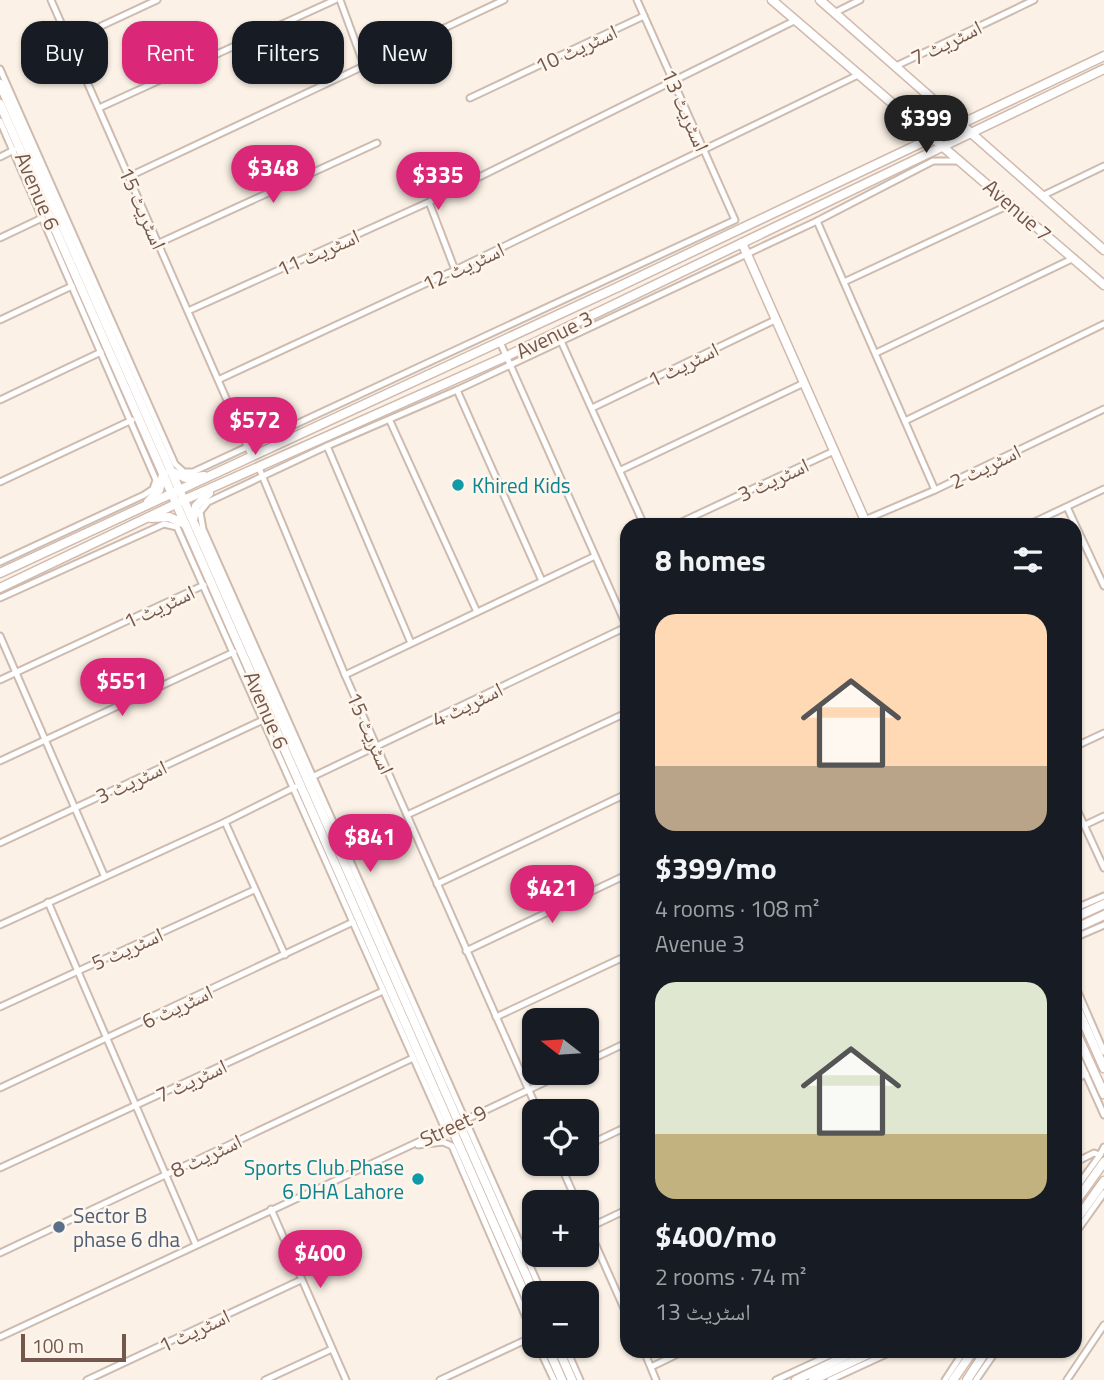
<!DOCTYPE html>
<html lang="en">
<head>
<meta charset="utf-8">
<style>
  body { margin:0; font-family:"Titillium Web","Noto Naskh Arabic",sans-serif; background:#20242c; color:#f1f3f6; height:100vh; display:flex; flex-direction:column; font-size:26px; white-space:nowrap }
  * { box-sizing:border-box; margin:0 }
  p { font-size:23px; color:#9ea1a6 }
  .icon { flex:none; width:38px; height:38px; fill:none; stroke:currentColor; stroke-width:2; stroke-linecap:round; stroke-linejoin:round }
  .map { position:relative; flex:1; overflow:hidden }
  .panel { position:absolute; left:620px; top:518px; width:462px; height:840px; display:flex; flex-direction:column; background:#171b24; border-radius:21px; box-shadow:0 2px 5px #0004 }
  .panel>* { flex:none }
  .top-card { position:absolute; left:21px; top:21px; width:494px; height:63px; display:flex; gap:14px }
  .needle { width:46px; rotate:287deg }
  .fabs { position:absolute; left:522px; top:1008px; display:grid; gap:14px }
  .fabs a { display:grid; place-items:center; width:77px; height:77px; border-radius:14px; background:#171b24; box-shadow:0 2px 5px #0004; font-size:35px }
  .scale { position:absolute; left:21px; bottom:18px; width:105px; box-sizing:border-box; padding-left:7px; border:4px solid #73574c; border-top:0; font-size:19px; line-height:24px; white-space:nowrap; color:#73574c; -webkit-text-stroke:5px #fef6ec; paint-order:stroke }
  .price { position:absolute; translate:-50% -60px; padding:0 16px; border-radius:24px; background:#db2777; color:#fff; font-size:23px; line-height:46px; filter:drop-shadow(0 2px 4px #0008) }
  .price::after { content:''; position:absolute; left:50%; top:42px; width:21px; height:16px; margin-left:-10px; background:inherit; clip-path:polygon(0 0,100% 0,50% 100%) }
  .price.selected { background:#222; color:#fff }
  ul { padding:0; list-style:none }
  li { display:grid; align-content:center; gap:14px; height:371px; padding:0 35px }
  li span { display:grid; place-items:center; height:217px; border-radius:21px; color:#555 }
  li>.icon { margin-inline-start:auto }
  span .icon { width:126px; height:126px; fill:#fffc; stroke-width:1 }
  li b { font-size:30px }
  h2 { display:flex; justify-content:space-between; align-items:center; height:84px; padding:0 35px; font-size:30px }
  .pill { padding:0 24px; border-radius:21px; background:#171b24; box-shadow:0 2px 5px #0004; font-size:24px; line-height:63px }
  .pill.selected { background:#db2777; color:#fff }
  .map>svg:first-child { display:block }
</style>
</head>
<body>
<div class="map">
<svg width="1104" height="1380" viewBox="0 0 1104 1380">
  <rect width="100%" height="100%" fill="#fbf1e6"/>
  <g fill="none" stroke-linecap="round" stroke-linejoin="round">
    <defs>
      <g id="street">
        <polyline points="51,0 251,455"/>
        <polyline points="340,0 365,68"/>
        <polyline points="834,13 860,0"/>
        <polyline points="69,41 157,0"/>
        <polyline points="896,66 1034,0"/>
        <polyline points="0,69 175,464 184,472 193,472 735,220 637,0"/>
        <polyline points="470,98 644,16"/>
        <polyline points="99,108 335,0"/>
        <polyline points="0,121 156,480 153,489 144,495 0,562"/>
        <polyline points="0,157 14,150"/>
        <polyline points="130,176 504,0"/>
        <polyline points="1044,195 1104,166"/>
        <polyline points="429,202 455,270"/>
        <polyline points="817,221 935,490"/>
        <polyline points="0,238 42,218"/>
        <polyline points="159,243 377,143"/>
        <polyline points="844,282 1011,204"/>
        <polyline points="188,311 429,202 796,20"/>
        <polyline points="0,320 72,286"/>
        <polyline points="561,341 644,525"/>
        <polyline points="500,342 626,625"/>
        <polyline points="876,353 1074,258"/>
        <polyline points="220,379 455,270 860,74"/>
        <polyline points="457,390 542,581"/>
        <polyline points="0,400 101,352"/>
        <polyline points="592,408 775,320"/>
        <polyline points="390,421 477,612"/>
        <polyline points="905,421 1104,324"/>
        <polyline points="327,446 411,643"/>
        <polyline points="259,468 345,675 538,1111"/>
        <polyline points="621,470 804,383"/>
        <polyline points="0,482 132,420"/>
        <polyline points="1067,507 1104,586"/>
        <polyline points="675,525 834,451"/>
        <polyline points="853,525 935,490 1104,409"/>
        <polyline points="1028,525 1104,489"/>
        <polyline points="0,598 164,524 177,527 445,1129"/>
        <polyline points="0,636 104,875"/>
        <polyline points="345,675 595,556"/>
        <polyline points="0,680 204,585"/>
        <polyline points="1074,747 1104,733"/>
        <polyline points="0,761 234,652"/>
        <polyline points="312,777 626,627"/>
        <polyline points="1074,803 1104,868"/>
        <polyline points="407,815 626,713"/>
        <polyline points="225,822 285,955"/>
        <polyline points="1085,825 1104,816"/>
        <polyline points="0,843 263,720"/>
        <polyline points="437,884 626,794"/>
        <polyline points="48,902 196,1245"/>
        <polyline points="1074,909 1104,896"/>
        <polyline points="0,925 225,822 295,787"/>
        <polyline points="1074,938 1104,925"/>
        <polyline points="466,951 626,875"/>
        <polyline points="1074,983 1104,1052"/>
        <polyline points="0,1007 254,890"/>
        <polyline points="496,1017 626,956"/>
        <polyline points="1074,1048 1104,1115"/>
        <polyline points="586,1062 626,1043"/>
        <polyline points="1074,1080 1086,1074"/>
        <polyline points="0,1088 353,922"/>
        <polyline points="463,1121 564,1073"/>
        <polyline points="418,1145 443,1142 452,1146 534,1336"/>
        <polyline points="586,1146 626,1127"/>
        <polyline points="1074,1163 1094,1153 1100,1155 1104,1147"/>
        <polyline points="560,1164 577,1202"/>
        <polyline points="0,1168 383,991"/>
        <polyline points="1074,1191 1100,1155"/>
        <polyline points="271,1209 346,1380"/>
        <polyline points="586,1223 626,1313"/>
        <polyline points="588,1228 626,1210"/>
        <polyline points="1074,1235 1104,1193"/>
        <polyline points="0,1253 413,1058"/>
        <polyline points="542,1293 203,529 200,512 208,502 327,446 457,390 817,221 933,161 959,161"/>
        <polyline points="0,1337 448,1128"/>
        <polyline points="538,1346 554,1380"/>
        <polyline points="565,1346 580,1380"/>
        <polyline points="644,1351 656,1380"/>
        <polyline points="651,1367 684,1351"/>
        <polyline points="87,1380 301,1280"/>
        <polyline points="265,1380 332,1349"/>
        <polyline points="440,1380 534,1336"/>
        <polyline points="776,1380 839,1351"/>
        <polyline points="830,1380 893,1351"/>
        <polyline points="945,1380 964,1351"/>
        <polyline points="976,1380 996,1351"/>
        <polyline points="1067,1380 1104,1325"/>
      </g>
      <g id="secondary">
        <polyline points="772,0 1104,285"/>
        <polyline points="820,0 1104,250"/>
        <polyline points="0,84 534,1293"/>
        <polyline points="0,104 534,1315"/>
        <polyline points="742,243 867,525"/>
        <polyline points="170,471 186,478 204,476"/>
        <polyline points="148,502 159,490 163,475"/>
        <polyline points="151,518 169,517 185,524"/>
        <polyline points="193,520 196,506 209,493"/>
        <polyline points="0,573 618,287 1104,56"/>
        <polyline points="0,588 184,500 505,357 1104,69"/>
        <polyline points="1074,918 1104,904"/>
        <polyline points="1074,929 1104,915"/>
        <polyline points="1074,1001 1104,1068"/>
        <polyline points="1074,1028 1104,1094"/>
        <polyline points="1074,1204 1104,1162"/>
        <polyline points="1074,1223 1104,1181"/>
        <polyline points="547,1346 562,1380"/>
        <polyline points="557,1346 572,1380"/>
        <polyline points="796,1380 856,1351"/>
        <polyline points="813,1380 875,1351"/>
        <polyline points="953,1380 973,1351"/>
        <polyline points="967,1380 986,1351"/>
      </g>
    </defs>
    <!-- street casing -->
    <use href="#street" stroke="#cebbaf" stroke-width="9"/>
    <!-- secondary casing -->
    <use href="#secondary" stroke="#d1baad" stroke-width="11"/>
    <!-- street -->
    <use href="#street" stroke="#fff" stroke-width="5"/>
    <!-- secondary -->
    <use href="#secondary" stroke="#fff" stroke-width="8"/>
  </g>
  <!-- markers -->
  <g fill="#0f9aa8" stroke="#fef6ec" stroke-width="2.5">
    <circle cx="458" cy="485" r="7"/>
    <circle cx="418" cy="1179" r="7"/>
  </g>
  <circle fill="#5c6f8a" stroke="#fef6ec" stroke-width="2.5" cx="59" cy="1227" r="7"/>
  <g text-anchor="middle" dominant-baseline="central" stroke-width="5" stroke-linejoin="round" paint-order="stroke">
    <!-- street labels -->
    <g font-size="21" fill="#73574c" stroke="#fef6ec">
      <text transform="translate(946 42) rotate(-26)">اسٹریٹ 7</text>
      <text transform="translate(576 48) rotate(-25)">اسٹریٹ 10</text>
      <text transform="translate(686 110) rotate(66)">اسٹریٹ 13</text>
      <text transform="translate(38 191) rotate(67)">Avenue 6</text>
      <text transform="translate(143 208) rotate(66)">اسٹریٹ 15</text>
      <text transform="translate(1018 210) rotate(41)">Avenue 7</text>
      <text transform="translate(318 252) rotate(-24)">اسٹریٹ 11</text>
      <text transform="translate(463 266) rotate(-25)">اسٹریٹ 12</text>
      <text transform="translate(554 334) rotate(-26)">Avenue 3</text>
      <text transform="translate(683 364) rotate(-26)">اسٹریٹ 1</text>
      <text transform="translate(985 466) rotate(-26)">اسٹریٹ 2</text>
      <text transform="translate(773 479) rotate(-25)">اسٹریٹ 3</text>
      <text transform="translate(159 606) rotate(-25)">اسٹریٹ 1</text>
      <text transform="translate(467 704) rotate(-26)">اسٹریٹ 4</text>
      <text transform="translate(267 710) rotate(67)">Avenue 6</text>
      <text transform="translate(371 733) rotate(66)">اسٹریٹ 15</text>
      <text transform="translate(131 781) rotate(-25)">اسٹریٹ 3</text>
      <text transform="translate(127 948) rotate(-24)">اسٹریٹ 5</text>
      <text transform="translate(177 1006) rotate(-25)">اسٹریٹ 6</text>
      <text transform="translate(191 1080) rotate(-25)">اسٹریٹ 7</text>
      <text transform="translate(453 1125) rotate(-25)">Street 9</text>
      <text transform="translate(206 1155) rotate(-25)">اسٹریٹ 8</text>
      <text transform="translate(194 1330) rotate(-25)">اسٹریٹ 1</text>
    </g>
    <!-- culture labels -->
    <g font-size="21" fill="#0d838f" stroke="#fef6ec" text-anchor="start">
      <text x="472" y="485">Khired Kids</text>
      <text x="404" y="1167" text-anchor="end">Sports Club Phase<tspan x="404" dy="24">6 DHA Lahore</tspan></text>
    </g>
    <!-- service labels -->
    <g font-size="21" fill="#4e5e75" stroke="#fef6ec" text-anchor="start">
      <text x="73" y="1215">Sector B<tspan x="73" dy="24">phase 6 dha</tspan></text>
    </g>
  </g>
</svg>
<div class="fabs">
<a><svg class="needle" viewBox="-14 -14 28 28"><path d="M0-13l5 13h-10z" fill="#e53935"/><path d="M0 13l5-13h-10z" fill="#9ea1a6"/></svg></a>
<a><svg class="icon" aria-label="locate" viewBox="0 0 24 24"><circle cx="12" cy="12" r="6"/><path d="M12 2v4M12 18v4M2 12h4M18 12h4"/></svg></a>
<a>+</a>
<a>−</a>
</div>
<div class="scale">100 m</div>
<b class="price selected" style="left:926px;top:155px">$399</b>
<b class="price" style="left:273px;top:205px">$348</b>
<b class="price" style="left:438px;top:212px">$335</b>
<b class="price" style="left:255px;top:457px">$572</b>
<b class="price" style="left:122px;top:718px">$551</b>
<b class="price" style="left:370px;top:874px">$841</b>
<b class="price" style="left:552px;top:925px">$421</b>
<b class="price" style="left:320px;top:1290px">$400</b>
<div class="top-card">
<a class="pill">Buy</a>
<a class="pill selected">Rent</a>
<a class="pill">Filters</a>
<a class="pill">New</a>
</div>
<section class="panel">
<h2>8 homes<svg class="icon" aria-label="filters" viewBox="0 0 24 24"><path d="M4 7h16M4 17h16"/><circle cx="9" cy="7" r="2"/><circle cx="15" cy="17" r="2"/></svg></h2>
<ul>
<li><span style="background:linear-gradient(#ffd9b3 70%,#b9a48a 0)"><svg class="icon" aria-label="home" viewBox="0 0 24 24"><path d="M3 11l9-7 9 7M6 9v11h12V9"/></svg></span><div><b>$399/mo</b><p>4 rooms · 108 m²</p><p>Avenue 3</p></div></li>
<li><span style="background:linear-gradient(#dfe7d0 70%,#c2b280 0)"><svg class="icon" aria-label="home" viewBox="0 0 24 24"><path d="M3 11l9-7 9 7M6 9v11h12V9"/></svg></span><div><b>$400/mo</b><p>2 rooms · 74 m²</p><p>اسٹریٹ 13</p></div></li>
</ul>
</section>
</div>
</body>
</html>
